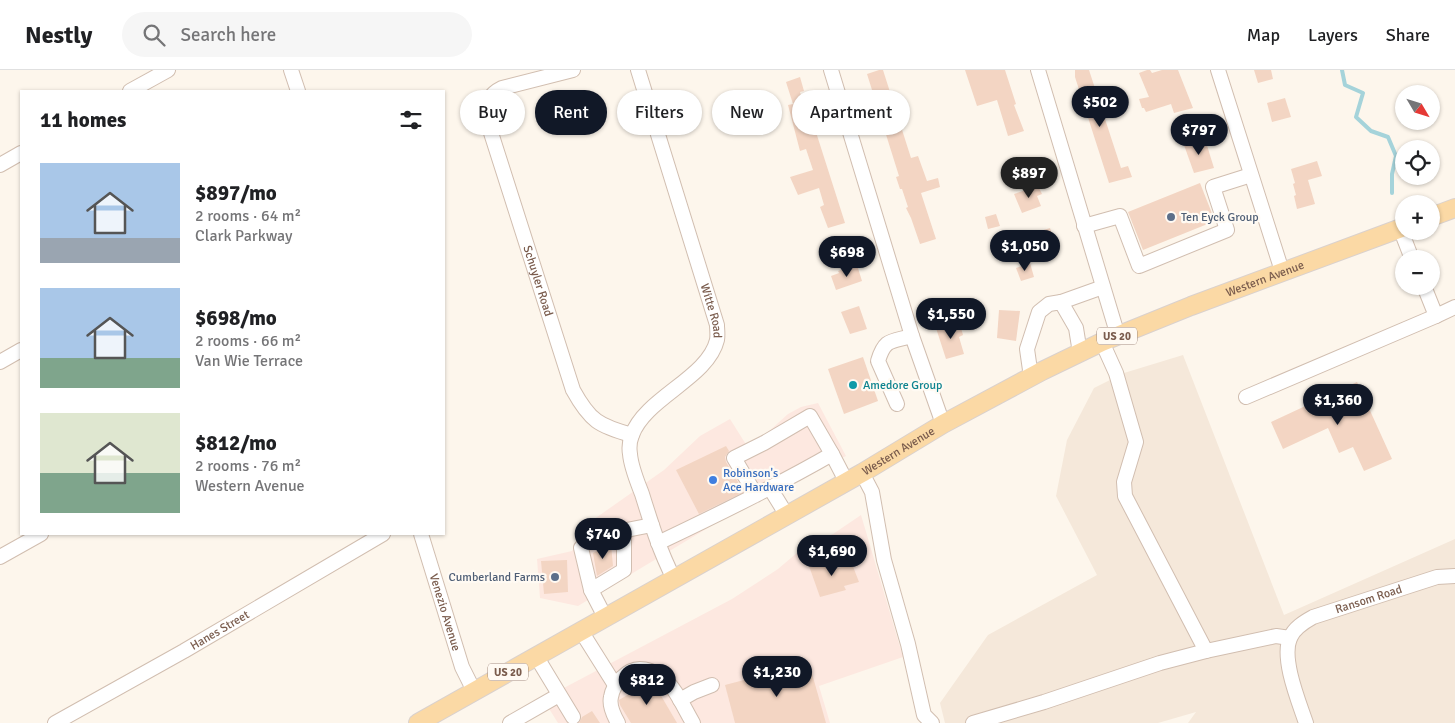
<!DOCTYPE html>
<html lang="en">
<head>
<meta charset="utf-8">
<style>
  body { margin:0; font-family:Signika,sans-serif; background:#f6f6f6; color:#202124; height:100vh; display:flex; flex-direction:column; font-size:19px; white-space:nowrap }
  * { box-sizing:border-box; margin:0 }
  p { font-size:16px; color:#757577 }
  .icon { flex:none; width:28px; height:28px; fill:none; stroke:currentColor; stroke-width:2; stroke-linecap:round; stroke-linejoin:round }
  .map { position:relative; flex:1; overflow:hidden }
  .side { position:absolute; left:20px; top:20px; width:425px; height:445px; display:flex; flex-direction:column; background:#fff; border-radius:0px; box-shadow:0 1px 4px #0004 }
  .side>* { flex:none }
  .guide { position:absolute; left:460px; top:20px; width:475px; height:45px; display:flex; gap:10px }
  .needle { width:32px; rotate:128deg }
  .controls { position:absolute; left:1395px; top:15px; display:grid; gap:10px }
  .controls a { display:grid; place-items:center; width:45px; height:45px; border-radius:50%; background:#fff; box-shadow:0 1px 4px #0004; font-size:25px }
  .price { position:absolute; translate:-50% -42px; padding:0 11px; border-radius:18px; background:#111827; color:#fff; font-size:16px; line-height:32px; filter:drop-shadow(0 1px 2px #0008) }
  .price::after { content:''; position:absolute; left:50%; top:30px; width:15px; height:11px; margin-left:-8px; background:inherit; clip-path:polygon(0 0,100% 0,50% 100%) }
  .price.selected { background:#222; color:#fff }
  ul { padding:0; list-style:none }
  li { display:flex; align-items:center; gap:15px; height:125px; padding:0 20px }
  li span { display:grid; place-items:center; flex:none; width:140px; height:100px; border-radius:0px; color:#555 }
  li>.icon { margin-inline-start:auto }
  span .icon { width:60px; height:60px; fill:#fffc; stroke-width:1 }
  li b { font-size:21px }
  h2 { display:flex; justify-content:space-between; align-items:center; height:60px; padding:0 20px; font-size:21px }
  .pill { padding:0 18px; border-radius:22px; background:#fff; box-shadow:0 1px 4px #0004; font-size:18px; line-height:45px }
  .pill.selected { background:#111827; color:#fff }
  header { display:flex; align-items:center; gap:30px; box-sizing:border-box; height:70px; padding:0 25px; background:#fff; border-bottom:1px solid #e0e0e0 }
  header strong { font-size:24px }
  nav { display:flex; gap:28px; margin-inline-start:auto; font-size:18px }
  .search { width:350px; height:45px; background:#f6f6f6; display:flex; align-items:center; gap:12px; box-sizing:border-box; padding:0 18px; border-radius:28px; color:#757577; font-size:19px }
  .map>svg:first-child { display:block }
</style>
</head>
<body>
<header>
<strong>Nestly</strong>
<div class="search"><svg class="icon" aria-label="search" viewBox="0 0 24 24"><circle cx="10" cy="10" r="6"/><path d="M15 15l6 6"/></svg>Search here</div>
<nav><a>Map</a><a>Layers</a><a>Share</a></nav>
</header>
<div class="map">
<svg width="1455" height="653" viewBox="0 0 1455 653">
  <rect width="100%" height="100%" fill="#fdf6ec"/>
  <!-- residential -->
  <polygon fill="#f5e8da" points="1183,285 1284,545 1455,469 1455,653 1188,653 1196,642 1158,653 945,653 940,633 988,565 1097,505 1056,426 1067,370 1094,318 1124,303"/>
  <!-- commercial -->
  <g fill="#fde8e0">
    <polygon points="818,333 846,386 726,447 578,536 540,528 537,489 572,481 590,452 664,400 700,366 730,349 747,376 767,363 788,344 801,337"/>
    <polygon points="861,445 903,587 819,616 830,653 558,653 543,629 732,529 778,499 811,471 833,464"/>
  </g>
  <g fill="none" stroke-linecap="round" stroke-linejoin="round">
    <!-- stream -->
    <polyline stroke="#a5d3da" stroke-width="4" points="1342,0 1345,15 1363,23 1356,47 1371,61 1388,67 1396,86 1392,104 1392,123"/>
  </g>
  <!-- building -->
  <g fill="#f3d5c3">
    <polygon points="879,0 883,0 911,88 918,86 927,111 938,108 940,117 921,123 936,169 920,174 911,148 906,138 908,137 902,119 900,119 896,107 899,106 867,4"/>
    <polygon points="965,0 1005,0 1016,34 1014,35 1024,61 1008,66 997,30 977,36"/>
    <polygon points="1075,0 1089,0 1121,98 1128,96 1132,107 1109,113 1075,7"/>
    <polygon points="1147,0 1150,0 1152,3 1162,0 1178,0 1193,38 1174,43 1171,34 1146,42 1144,38 1142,38 1139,29 1149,27 1139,3"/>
    <polygon points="1254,0 1271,0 1273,9 1258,13"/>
    <polygon points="800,7 804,21 800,22 812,61 815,59 845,153 828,158 820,137 824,135 819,118 798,125 790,107 813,100 806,79 800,81 788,35 793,34 786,12"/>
    <polygon points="1285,28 1291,47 1272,52 1267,33"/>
    <polygon points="1205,69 1214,98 1194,103 1184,75"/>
    <polygon points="1317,91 1322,106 1308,110 1315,134 1297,139 1294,126 1296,125 1293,114 1295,113 1291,99"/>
    <polygon points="1200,113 1215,151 1143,180 1128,142"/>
    <polygon points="1038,116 1042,124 1037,126 1041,136 1022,143 1014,124"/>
    <polygon points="996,144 1000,156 988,159 985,147"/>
    <polygon points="1050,158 1058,183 1035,190 1030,176 1037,173 1034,163"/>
    <polygon points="1030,193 1034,207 1021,211 1016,198"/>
    <polygon points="857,195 862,211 836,220 831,206 839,203 838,201"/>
    <polygon points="859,236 867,259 850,264 841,242"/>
    <polygon points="999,240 1020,241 1016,271 997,268"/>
    <polygon points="959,251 963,265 959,267 964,284 946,289 936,258"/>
    <polygon points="863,287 878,331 844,344 828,299"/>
    <polygon points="1357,312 1392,389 1364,401 1353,377 1339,383 1328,358 1283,379 1271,352"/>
    <polygon points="726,376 729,381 725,387 726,392 744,422 699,444 676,400"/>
    <polygon points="611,474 613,496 597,506 593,483"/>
    <polygon points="833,486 838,498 852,494 859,512 844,516 846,520 820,527 809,496"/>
    <polygon points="567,490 568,522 544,524 541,491"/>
    <polygon points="809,593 826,653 735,653 725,615"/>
    <polygon points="651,611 653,612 677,653 631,653 620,635 619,630"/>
    <polygon points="592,641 600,653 579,653 582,647"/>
  </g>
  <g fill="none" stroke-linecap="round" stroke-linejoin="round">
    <defs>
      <g id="minor">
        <polyline points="291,0 298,21"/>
        <path id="s1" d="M573,0l-71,18c-12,6 -15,13 -17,26l88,276c17,31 26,36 59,45"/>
        <path id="s2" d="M638,0l79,255c0,4 1,10 0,15 -9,38 -72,58 -85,95 -2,5 -3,13 -2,19 1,13 7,27 12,40 9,29 18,58 32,85"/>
        <polyline points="831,0 912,266 943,354"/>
        <polyline points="1038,0 1118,266"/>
        <polyline points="1218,0 1282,201"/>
        <polyline points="130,21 168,0"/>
        <polyline points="0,95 21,83"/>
        <polyline points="1084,156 1120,146 1139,196 1227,160 1213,117 1251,105"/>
        <polyline points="1400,158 1412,189"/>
        <polyline points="1424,216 1436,246 1455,237"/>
        <polyline points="1061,232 1103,217"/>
        <polyline points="1102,272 1116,303 1136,372 1124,412 1125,426 1206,581 1276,566 1290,568"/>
        <polyline points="0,292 21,280"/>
        <polyline points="1031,307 1027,279 1039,242 1049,234 1061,232 1076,258 1080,283"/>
        <polyline points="1246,327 1436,246"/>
        <path d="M897,334l-19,-43c7,-23 13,-19 34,-25"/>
        <polyline points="832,384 846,411"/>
        <polyline points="862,403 872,422 884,490 908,574 924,645 932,653"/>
        <polyline points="770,418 786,444"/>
        <polyline points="624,461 624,500 591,520 581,478 591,467 652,455"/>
        <path id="s3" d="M421,464l41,133 12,24"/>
        <path d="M658,473c59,-28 117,-56 174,-89l-22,-38 -46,27 -30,15 22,37"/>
        <polyline points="0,487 41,464"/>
        <polyline points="591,520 605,547"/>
        <polyline points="581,561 615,615"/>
        <polyline points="536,586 573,647"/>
        <polyline points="680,630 694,622 712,615"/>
        <path id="s4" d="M55,653l129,-72 199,-117"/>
        <polyline points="510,653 559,625"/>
        <path d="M618,653c-4,-7 -9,-18 -7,-26 2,-13 16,-28 29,-28 8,0 16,4 22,8 14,11 22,31 31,46"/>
        <polyline points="973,653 1044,632 1160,593 1206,581"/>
        <path id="s5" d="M1306,653c-7,-21 -25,-64 -16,-85 4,-10 14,-16 23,-21l124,-40 18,-1"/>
      </g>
      <g id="major">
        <polyline points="1431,147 1455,138"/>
        <path id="s6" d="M418,653l444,-250 81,-49 99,-53 60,-29 89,-36 213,-79"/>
      </g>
    </defs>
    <!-- minor casing -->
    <use href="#minor" stroke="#d1beb0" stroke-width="16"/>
    <!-- major casing -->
    <use href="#major" stroke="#dad1cd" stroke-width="20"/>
    <!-- minor -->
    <use href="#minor" stroke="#fff" stroke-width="14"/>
    <!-- major -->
    <use href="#major" stroke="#fbd9a5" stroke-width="18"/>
  </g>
  <!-- markers -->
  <g fill="#5c6f8a" stroke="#fffaf3" stroke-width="2">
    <circle cx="1171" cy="147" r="5"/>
    <circle cx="555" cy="507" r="5"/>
  </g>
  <circle fill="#0f9aa8" stroke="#fffaf3" stroke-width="2" cx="853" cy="315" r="5"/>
  <circle fill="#3f7fe0" stroke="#fffaf3" stroke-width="2" cx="713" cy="410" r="5"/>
  <g text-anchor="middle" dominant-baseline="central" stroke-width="4.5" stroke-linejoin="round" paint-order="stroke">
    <!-- shield labels -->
    <g fill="#fffaf3" stroke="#a28b7f" stroke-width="1">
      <rect x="1097" y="257.5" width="40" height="17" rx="4"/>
      <rect x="488" y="593.5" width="40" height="17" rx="4"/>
    </g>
    <g font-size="11" font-weight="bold" fill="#7a5c4d">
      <text x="1117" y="266">US 20</text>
      <text x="508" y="602">US 20</text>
    </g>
    <!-- service labels -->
    <g font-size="12" fill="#4e5e75" stroke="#fffaf3" text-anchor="start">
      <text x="1181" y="147">Ten Eyck Group</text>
      <text x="545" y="507" text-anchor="end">Cumberland Farms</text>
    </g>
    <!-- street labels -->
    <g font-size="12" fill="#7a5c4d" stroke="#fffaf3">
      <text stroke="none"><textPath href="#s6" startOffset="958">Western Avenue</textPath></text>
      <text stroke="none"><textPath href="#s1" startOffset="281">Schuyler Road</textPath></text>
      <text stroke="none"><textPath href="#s2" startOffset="252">Witte Road</textPath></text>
      <text stroke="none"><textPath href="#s6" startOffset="552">Western Avenue</textPath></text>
      <text stroke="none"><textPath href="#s5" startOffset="178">Ransom Road</textPath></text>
      <text stroke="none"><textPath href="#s3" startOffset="82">Venezio Avenue</textPath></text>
      <text stroke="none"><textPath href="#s4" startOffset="189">Hanes Street</textPath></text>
    </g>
    <!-- culture labels -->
    <g font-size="12" fill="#0d838f" stroke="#fffaf3" text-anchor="start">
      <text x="863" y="315">Amedore Group</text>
    </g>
    <!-- shop labels -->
    <g font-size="12" fill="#366cbe" stroke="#fffaf3" text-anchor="start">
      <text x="723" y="403">Robinson's<tspan x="723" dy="14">Ace Hardware</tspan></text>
    </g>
  </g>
</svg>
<div class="controls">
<a><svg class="needle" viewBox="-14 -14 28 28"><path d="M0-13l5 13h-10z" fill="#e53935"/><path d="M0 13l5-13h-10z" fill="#757577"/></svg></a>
<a><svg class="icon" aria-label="locate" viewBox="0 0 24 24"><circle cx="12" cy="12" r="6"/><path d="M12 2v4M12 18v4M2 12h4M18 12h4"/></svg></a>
<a>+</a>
<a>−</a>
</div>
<b class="price" style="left:1100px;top:58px">$502</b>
<b class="price" style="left:1199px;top:86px">$797</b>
<b class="price selected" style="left:1029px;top:129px">$897</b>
<b class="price" style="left:1025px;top:202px">$1,050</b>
<b class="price" style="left:847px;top:208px">$698</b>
<b class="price" style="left:951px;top:270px">$1,550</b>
<b class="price" style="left:1338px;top:356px">$1,360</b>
<b class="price" style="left:603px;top:490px">$740</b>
<b class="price" style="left:832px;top:507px">$1,690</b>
<b class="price" style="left:777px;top:628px">$1,230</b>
<b class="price" style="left:647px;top:636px">$812</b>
<div class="guide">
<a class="pill">Buy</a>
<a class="pill selected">Rent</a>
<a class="pill">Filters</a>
<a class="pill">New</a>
<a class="pill">Apartment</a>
</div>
<section class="side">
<h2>11 homes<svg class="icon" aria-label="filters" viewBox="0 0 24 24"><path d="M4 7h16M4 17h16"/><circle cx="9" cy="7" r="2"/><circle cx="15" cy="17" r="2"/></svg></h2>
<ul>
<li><span style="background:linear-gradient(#a9c7e8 75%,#9aa5b1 0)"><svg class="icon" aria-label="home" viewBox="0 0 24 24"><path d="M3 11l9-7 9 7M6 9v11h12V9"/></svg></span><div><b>$897/mo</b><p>2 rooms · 64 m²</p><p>Clark Parkway</p></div></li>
<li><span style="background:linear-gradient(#a9c7e8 70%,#7fa58c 0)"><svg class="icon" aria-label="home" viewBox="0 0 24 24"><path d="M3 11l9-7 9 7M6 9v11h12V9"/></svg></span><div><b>$698/mo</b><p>2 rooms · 66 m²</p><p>Van Wie Terrace</p></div></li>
<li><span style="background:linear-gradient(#dfe7d0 60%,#7fa58c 0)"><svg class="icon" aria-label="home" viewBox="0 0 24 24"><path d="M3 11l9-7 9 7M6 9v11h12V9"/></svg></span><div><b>$812/mo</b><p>2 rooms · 76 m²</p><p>Western Avenue</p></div></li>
</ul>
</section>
</div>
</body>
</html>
